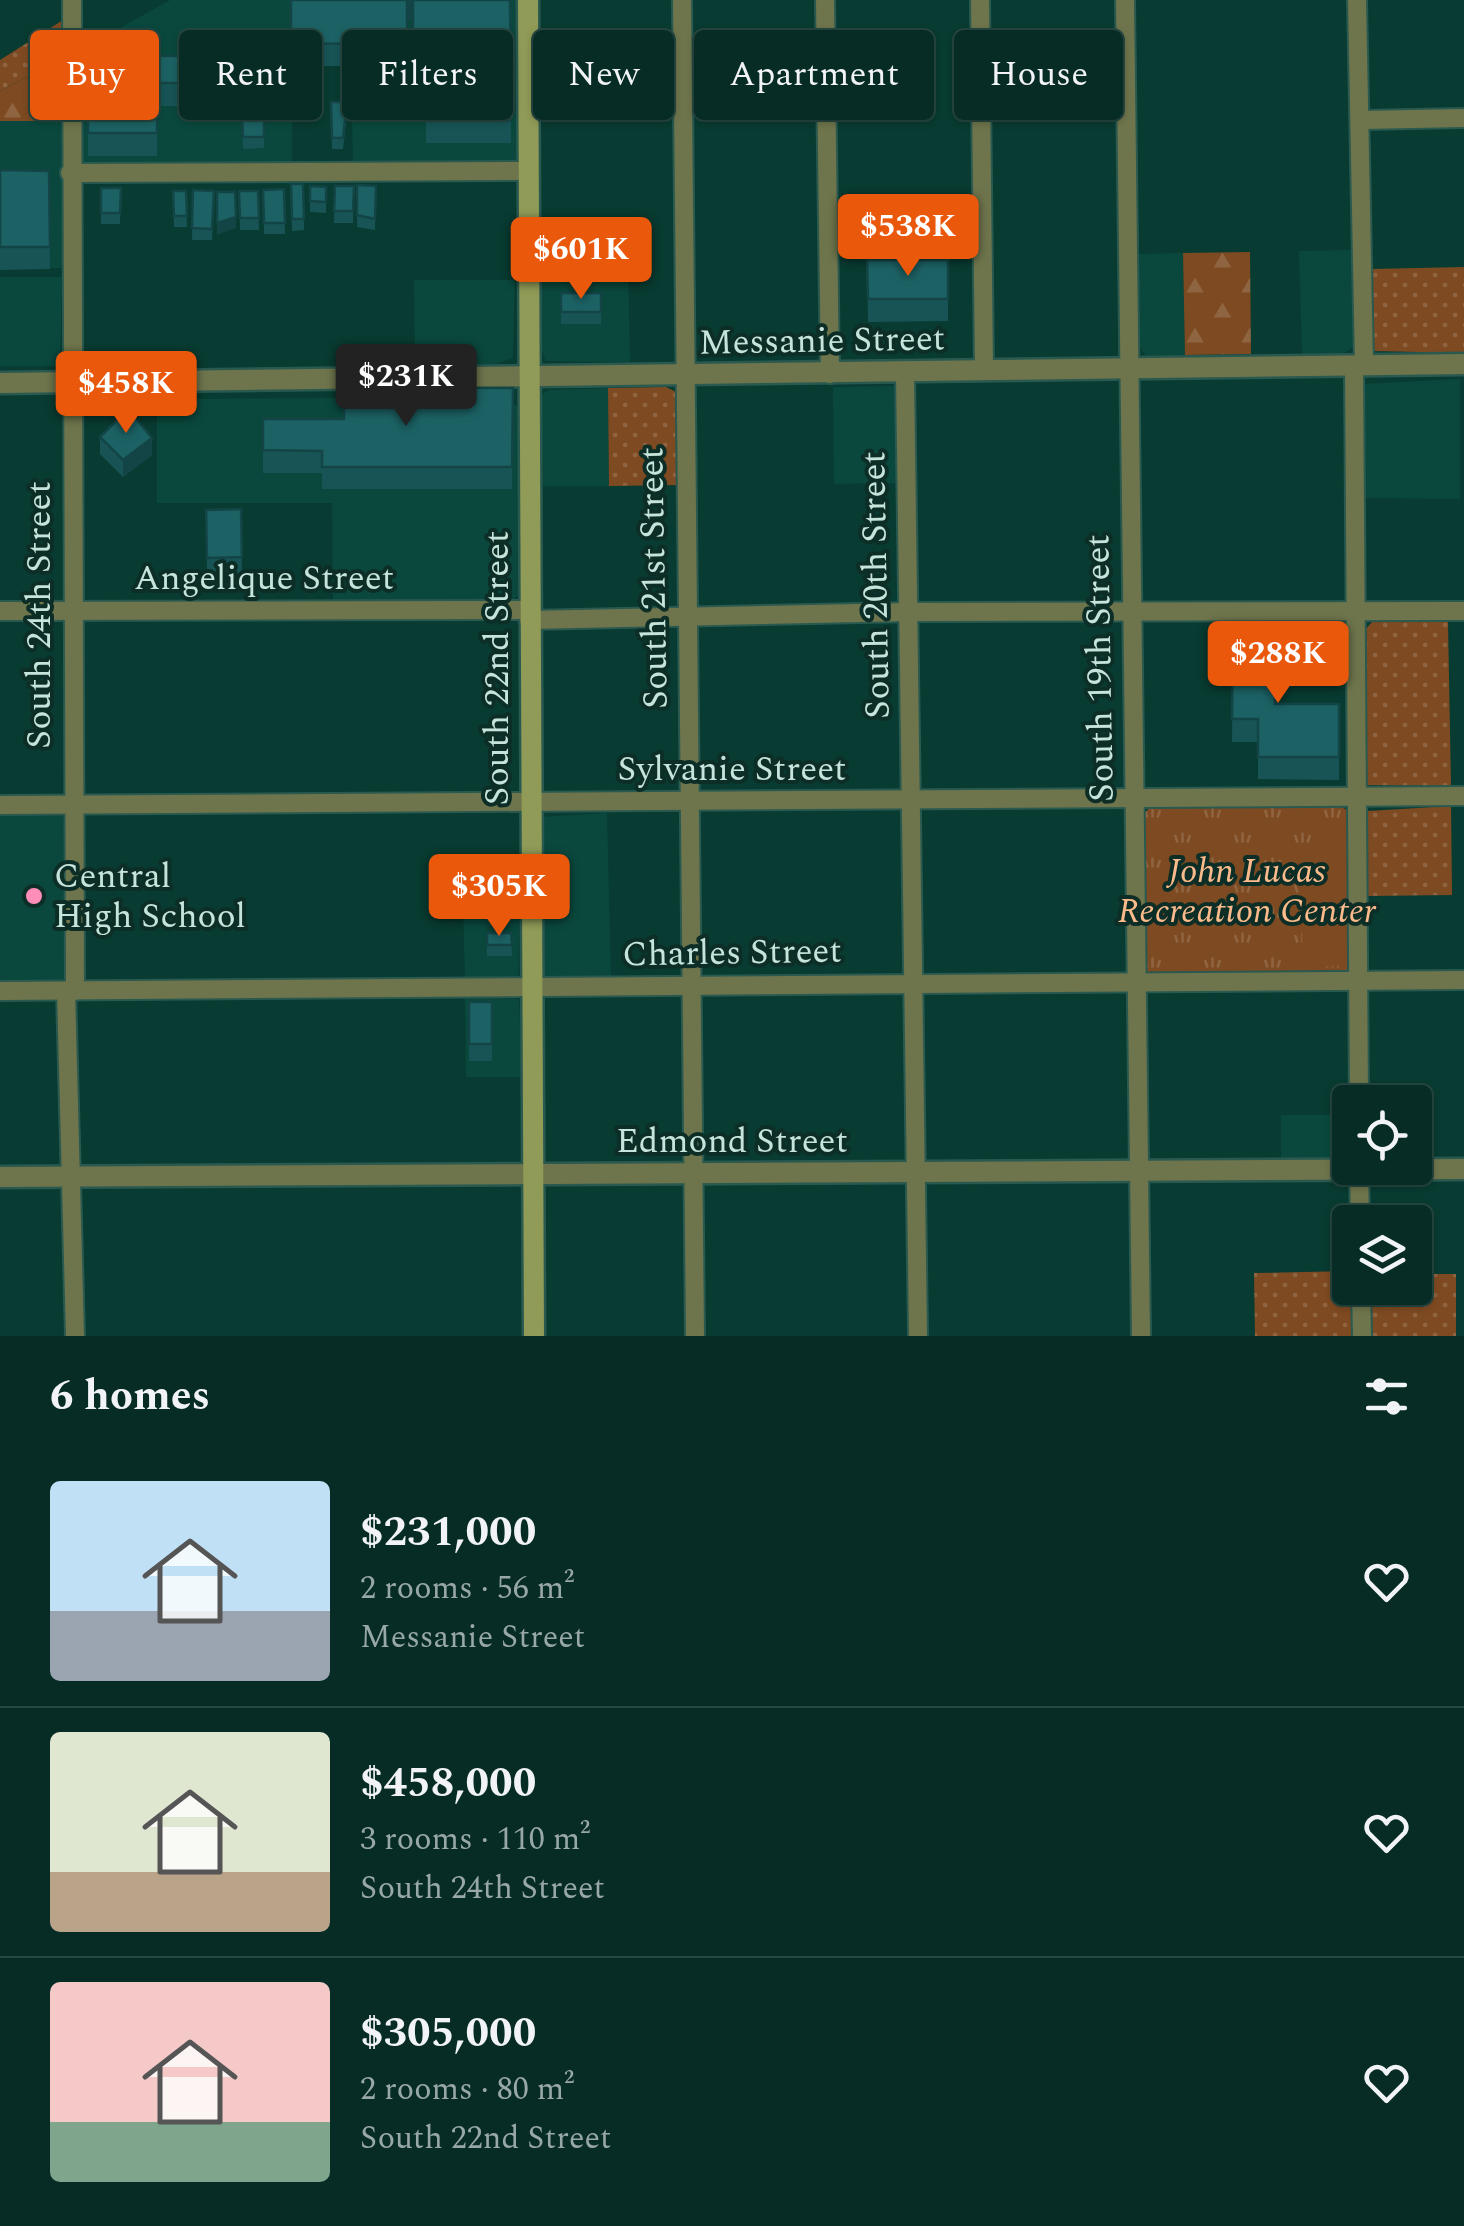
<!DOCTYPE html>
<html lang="en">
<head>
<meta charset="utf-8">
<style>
  body { margin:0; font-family:Spectral,serif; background:#0f342d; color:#f1f3f6; height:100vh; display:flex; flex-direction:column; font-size:38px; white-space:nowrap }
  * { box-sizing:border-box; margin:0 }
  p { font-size:32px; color:#98a7a7 }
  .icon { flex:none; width:55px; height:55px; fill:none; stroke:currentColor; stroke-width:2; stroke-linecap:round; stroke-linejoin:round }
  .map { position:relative; height:1336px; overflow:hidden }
  .details { display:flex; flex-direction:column; background:#062c25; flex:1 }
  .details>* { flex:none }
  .top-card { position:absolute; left:30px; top:30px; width:1405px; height:90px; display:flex; gap:20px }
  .controls { position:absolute; left:1332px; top:1085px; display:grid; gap:20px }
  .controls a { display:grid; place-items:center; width:100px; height:100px; border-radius:10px; background:#062c25; box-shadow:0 2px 8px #0004,0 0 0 2px #274842; font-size:50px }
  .price { position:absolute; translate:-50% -85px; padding:0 22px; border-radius:10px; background:#ea580c; color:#fff; font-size:32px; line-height:65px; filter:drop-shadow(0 2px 5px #0008) }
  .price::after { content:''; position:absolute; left:50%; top:60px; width:30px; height:22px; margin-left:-15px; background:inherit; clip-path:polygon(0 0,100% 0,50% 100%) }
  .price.active { background:#222; color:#fff }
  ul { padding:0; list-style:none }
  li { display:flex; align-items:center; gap:30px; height:250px; padding:0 50px }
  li+li { border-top:2px solid #274842 }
  li span { display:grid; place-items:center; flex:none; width:280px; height:200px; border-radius:10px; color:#555 }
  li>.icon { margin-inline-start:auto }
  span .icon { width:120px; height:120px; fill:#fffc; stroke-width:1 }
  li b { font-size:42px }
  h2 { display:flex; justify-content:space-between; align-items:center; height:120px; padding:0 50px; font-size:42px }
  .tag { padding:0 35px; border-radius:10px; background:#062c25; box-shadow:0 2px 8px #0004,0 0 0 2px #274842; font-size:35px; line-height:90px }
  .tag.active { background:#ea580c; color:#fff }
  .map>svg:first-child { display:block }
</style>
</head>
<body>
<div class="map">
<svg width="1464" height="1336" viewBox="0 0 1464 1336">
  <defs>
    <pattern id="grass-dots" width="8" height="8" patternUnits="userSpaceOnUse" patternTransform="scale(2.5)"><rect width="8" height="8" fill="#7e4a21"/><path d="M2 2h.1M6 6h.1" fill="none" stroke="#8f6441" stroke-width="1.8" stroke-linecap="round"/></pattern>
    <pattern id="forest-firs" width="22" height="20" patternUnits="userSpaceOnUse" patternTransform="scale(2.5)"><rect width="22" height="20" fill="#7e4a21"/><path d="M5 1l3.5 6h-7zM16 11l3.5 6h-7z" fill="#8f6441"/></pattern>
    <pattern id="park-tufts" width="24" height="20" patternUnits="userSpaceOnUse" patternTransform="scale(2.5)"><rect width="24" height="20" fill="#7e4a21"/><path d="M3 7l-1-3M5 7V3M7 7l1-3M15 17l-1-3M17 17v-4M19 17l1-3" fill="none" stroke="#8f6441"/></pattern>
  </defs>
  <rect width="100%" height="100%" fill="#083b31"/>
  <!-- built -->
  <g fill="#0a483d">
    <polygon points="170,0 520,0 520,156 515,163 353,164 351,66 81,69 81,50"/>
    <polygon points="292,74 292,165 83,163 81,76"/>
    <polygon points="0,121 63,121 63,268 0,269"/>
    <polygon points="1352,250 1353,347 1343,354 1302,354 1299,251"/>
    <polygon points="1183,253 1185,355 1146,356 1140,347 1138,254"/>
    <polygon points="628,258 630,362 546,361 539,344 539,261"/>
    <polygon points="0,277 62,277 60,366 0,366"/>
    <polygon points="414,280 515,280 513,358 493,365 415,366"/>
    <polygon points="1460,379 1460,499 1364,498 1363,384"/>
    <polygon points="897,386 901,483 834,484 833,387"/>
    <polygon points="608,388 609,486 543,486 541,396 548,390"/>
    <polygon points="501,397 517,406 519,417 519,595 510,602 333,602 332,503 157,503 157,399"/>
    <polygon points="607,813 611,980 542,979 540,817"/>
    <polygon points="0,815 62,816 66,820 67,979 61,982 0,983"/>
    <polygon points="463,902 520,902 518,979 465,981"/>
    <polygon points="465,998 519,999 522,1077 466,1077"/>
    <polygon points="1281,1115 1349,1115 1347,1159 1281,1161"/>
  </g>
  <!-- grass -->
  <g fill="url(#grass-dots)">
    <polygon points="63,20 61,73 31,75 0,91 0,60"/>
    <polygon points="1464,267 1464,353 1374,351 1372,269"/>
    <polygon points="666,387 676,392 677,485 609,486 608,388"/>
    <polygon points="1372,622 1448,622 1451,786 1367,785 1364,631"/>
    <polygon points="1451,806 1452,895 1368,896 1368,811"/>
    <polygon points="1350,1271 1353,1336 1255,1336 1254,1273"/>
    <polygon points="1415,1274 1456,1274 1456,1336 1371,1336 1371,1288 1415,1288"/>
  </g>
  <!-- forest -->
  <g fill="url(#forest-firs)">
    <polygon points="61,73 63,121 0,121 0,91 31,75"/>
    <polygon points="1250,252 1251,354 1185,355 1183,253"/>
  </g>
  <!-- park -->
  <polygon fill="url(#park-tufts)" points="1150,807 1342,807 1348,811 1348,974 1146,974 1144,814"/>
  <!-- garden -->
  <polygon fill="#7e4a21" points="1343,853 1346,966 1303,967 1300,854"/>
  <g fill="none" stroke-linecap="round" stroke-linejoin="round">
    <defs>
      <g id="minor">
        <polyline points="72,0 75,991"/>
        <polyline points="682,0 695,1336"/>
        <polyline points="825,0 830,374"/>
        <polyline points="980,0 984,371"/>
        <polyline points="1125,0 1141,1336"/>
        <polyline points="1357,0 1364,365"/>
        <polyline points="1362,120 1464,118"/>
        <polyline points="70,173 529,171"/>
        <polyline points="1354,365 1359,1102"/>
        <polyline points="905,373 918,1336"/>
        <polyline points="0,611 529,610"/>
        <polyline points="529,620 909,612 1464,611"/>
        <polyline points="0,805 1464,796"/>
        <polyline points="0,991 1464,980"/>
        <polyline points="66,991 75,1336"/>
        <polyline points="1359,1168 1360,1222"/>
        <polyline points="1361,1288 1362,1336"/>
      </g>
      <g id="tertiary">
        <polyline points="0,383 1464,364"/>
        <polyline points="0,1177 1464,1169"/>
      </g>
      <polyline id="secondary" points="528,0 534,1336"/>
    </defs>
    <!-- minor casing -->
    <use href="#minor" stroke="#2a5950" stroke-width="22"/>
    <!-- tertiary casing -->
    <use href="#tertiary" stroke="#2a5950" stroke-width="25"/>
    <!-- secondary casing -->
    <use href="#secondary" stroke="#2a5950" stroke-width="25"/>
    <!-- minor -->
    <use href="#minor" stroke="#6e754c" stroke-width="18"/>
    <!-- tertiary -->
    <use href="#tertiary" stroke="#6e754c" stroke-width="20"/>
    <!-- secondary -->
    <use href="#secondary" stroke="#909b57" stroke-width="20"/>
  </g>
  <!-- wall -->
  <g fill="#185456">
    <polygon points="291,0 510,0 511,143 426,143 426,66 413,66 413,19 407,21 407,66 291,66"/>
    <polygon points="88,56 186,56 186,106 157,106 157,156 88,156"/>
    <polygon points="225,85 240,86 240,115 225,115"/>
    <polygon points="331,102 347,114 343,149 332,149"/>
    <polygon points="264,114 264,148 243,149 242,115"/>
    <polygon points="0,170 49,171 50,269 0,270"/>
    <polygon points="291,184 303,184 304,230 292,231"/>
    <polygon points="357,185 376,186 375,230 357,227"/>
    <polygon points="310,186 326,187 326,213 310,212"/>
    <polygon points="335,186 354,186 353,223 334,223"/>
    <polygon points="101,188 121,188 120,224 101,224"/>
    <polygon points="284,189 285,234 264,234 263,190"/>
    <polygon points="193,190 214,191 212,240 192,240"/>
    <polygon points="173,191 186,191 187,227 174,227"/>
    <polygon points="239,191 258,191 259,230 240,230"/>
    <polygon points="867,260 948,260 948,321 868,322"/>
    <rect x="561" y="293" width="40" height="31"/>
    <polygon points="513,388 512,489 322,489 322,473 263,473 263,419 344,419"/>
    <polygon points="100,437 152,455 123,477 100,454"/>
    <polygon points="241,509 242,574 207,575 206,510"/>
    <polygon points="1233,634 1275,704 1339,704 1339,780 1258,779 1258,742 1232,742"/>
    <polygon points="487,933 511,933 512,956 487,956"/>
    <rect x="469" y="1002" width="23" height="59"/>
  </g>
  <!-- shaded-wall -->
  <g fill="#144546">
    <polygon points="407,0 413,0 413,19 407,21"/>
    <polygon points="236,217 236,228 217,235 217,223"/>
    <polygon points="152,438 152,455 123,477 123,460"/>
  </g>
  <!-- building -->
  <g fill="#1c6264" stroke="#144546" stroke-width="2.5">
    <polygon points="291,0 407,0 407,43 291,44"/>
    <polygon points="413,0 510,0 511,120 426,120 426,43 413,43"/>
    <polygon points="88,56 186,56 186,83 157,83 157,133 88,133"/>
    <polygon points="225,85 240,86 240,104 225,103"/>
    <polygon points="331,102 347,102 343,138 332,138"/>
    <polygon points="264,114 264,137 243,137 242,115"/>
    <polygon points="0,170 49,171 50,247 0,247"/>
    <polygon points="291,184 303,184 304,219 292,219"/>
    <polygon points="357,185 376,186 375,219 357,215"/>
    <polygon points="310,186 326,187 326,202 310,201"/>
    <polygon points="335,186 354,186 353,211 334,211"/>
    <polygon points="101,188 121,188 120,213 101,213"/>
    <polygon points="284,189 285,223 264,223 263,190"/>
    <polygon points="193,190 214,191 212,229 192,228"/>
    <polygon points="173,191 186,191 187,216 174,216"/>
    <polygon points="239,191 258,191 259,218 240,218"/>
    <polygon points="217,192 235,192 236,217 217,223"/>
    <polygon points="867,260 948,260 948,299 868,299"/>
    <rect x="561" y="293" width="40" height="19"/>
    <polygon points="344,387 513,388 512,467 322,467 322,451 263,450 263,419 344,419"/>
    <polygon points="128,409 152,438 123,460 100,437"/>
    <polygon points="241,509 242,557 207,558 206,510"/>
    <polygon points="1233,634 1275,635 1275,704 1339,704 1339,757 1258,757 1258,719 1232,719"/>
    <polygon points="487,933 511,933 512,945 487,945"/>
    <rect x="469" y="1002" width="23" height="42"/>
  </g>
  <!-- markers -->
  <circle fill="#ff8eb9" stroke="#0d2e27" stroke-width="4" cx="34" cy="896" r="10"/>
  <g text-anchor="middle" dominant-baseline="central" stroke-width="8" stroke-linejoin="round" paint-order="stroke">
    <!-- street labels -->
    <g font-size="35" fill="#c6e4db" stroke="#0d2e27">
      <text transform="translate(822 341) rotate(-1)">Messanie Street</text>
      <text x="264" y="578">Angelique Street</text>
      <text transform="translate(654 578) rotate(-91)">South 21st Street</text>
      <text transform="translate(876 585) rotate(-91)">South 20th Street</text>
      <text transform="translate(39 615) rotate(-90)">South 24th Street</text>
      <text transform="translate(497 668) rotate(-90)">South 22nd Street</text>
      <text transform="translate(1100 668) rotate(-91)">South 19th Street</text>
      <text x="732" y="769">Sylvanie Street</text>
      <text transform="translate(732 953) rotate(-1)">Charles Street</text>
      <text x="732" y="1141">Edmond Street</text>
    </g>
    <!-- park labels -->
    <g font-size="35" font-style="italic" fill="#fdbb8b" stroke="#0d2e27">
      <text x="1247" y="871">John Lucas<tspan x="1247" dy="40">Recreation Center</tspan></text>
    </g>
    <!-- poi labels -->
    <g font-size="35" fill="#c6e4db" stroke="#0d2e27" text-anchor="start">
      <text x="54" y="876">Central<tspan x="54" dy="40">High School</tspan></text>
    </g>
  </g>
</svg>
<div class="controls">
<a><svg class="icon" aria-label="locate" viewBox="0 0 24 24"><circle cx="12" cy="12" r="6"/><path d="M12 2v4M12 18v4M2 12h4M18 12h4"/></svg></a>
<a><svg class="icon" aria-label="layers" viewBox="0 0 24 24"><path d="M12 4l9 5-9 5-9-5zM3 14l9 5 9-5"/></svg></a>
</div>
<b class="price" style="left:908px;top:279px">$538K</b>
<b class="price" style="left:581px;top:302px">$601K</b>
<b class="price active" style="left:406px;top:429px">$231K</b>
<b class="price" style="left:126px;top:436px">$458K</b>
<b class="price" style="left:1278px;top:706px">$288K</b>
<b class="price" style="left:499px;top:939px">$305K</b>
<div class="top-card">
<a class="tag active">Buy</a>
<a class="tag">Rent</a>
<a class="tag">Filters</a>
<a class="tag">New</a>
<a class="tag">Apartment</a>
<a class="tag">House</a>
</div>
</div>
<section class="details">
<h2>6 homes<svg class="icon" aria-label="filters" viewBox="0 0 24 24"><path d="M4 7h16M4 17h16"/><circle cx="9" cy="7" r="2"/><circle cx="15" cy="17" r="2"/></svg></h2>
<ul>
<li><span style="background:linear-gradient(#bfe0f5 65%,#9aa5b1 0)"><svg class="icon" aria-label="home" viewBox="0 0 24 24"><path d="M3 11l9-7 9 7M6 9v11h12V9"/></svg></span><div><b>$231,000</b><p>2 rooms · 56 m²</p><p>Messanie Street</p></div><svg class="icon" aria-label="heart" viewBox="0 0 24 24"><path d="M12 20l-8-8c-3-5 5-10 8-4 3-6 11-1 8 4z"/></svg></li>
<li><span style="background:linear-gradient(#dfe7d0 70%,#b9a48a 0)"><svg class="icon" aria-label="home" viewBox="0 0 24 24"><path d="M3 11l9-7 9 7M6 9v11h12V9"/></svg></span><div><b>$458,000</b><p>3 rooms · 110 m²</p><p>South 24th Street</p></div><svg class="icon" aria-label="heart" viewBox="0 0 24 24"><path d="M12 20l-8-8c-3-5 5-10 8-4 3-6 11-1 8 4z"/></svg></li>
<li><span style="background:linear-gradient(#f6c9c9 70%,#7fa58c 0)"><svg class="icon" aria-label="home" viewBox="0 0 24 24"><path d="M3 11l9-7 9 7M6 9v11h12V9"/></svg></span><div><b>$305,000</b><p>2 rooms · 80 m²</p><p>South 22nd Street</p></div><svg class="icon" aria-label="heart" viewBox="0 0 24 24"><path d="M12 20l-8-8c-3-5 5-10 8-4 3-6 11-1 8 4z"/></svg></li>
</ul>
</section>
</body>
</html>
